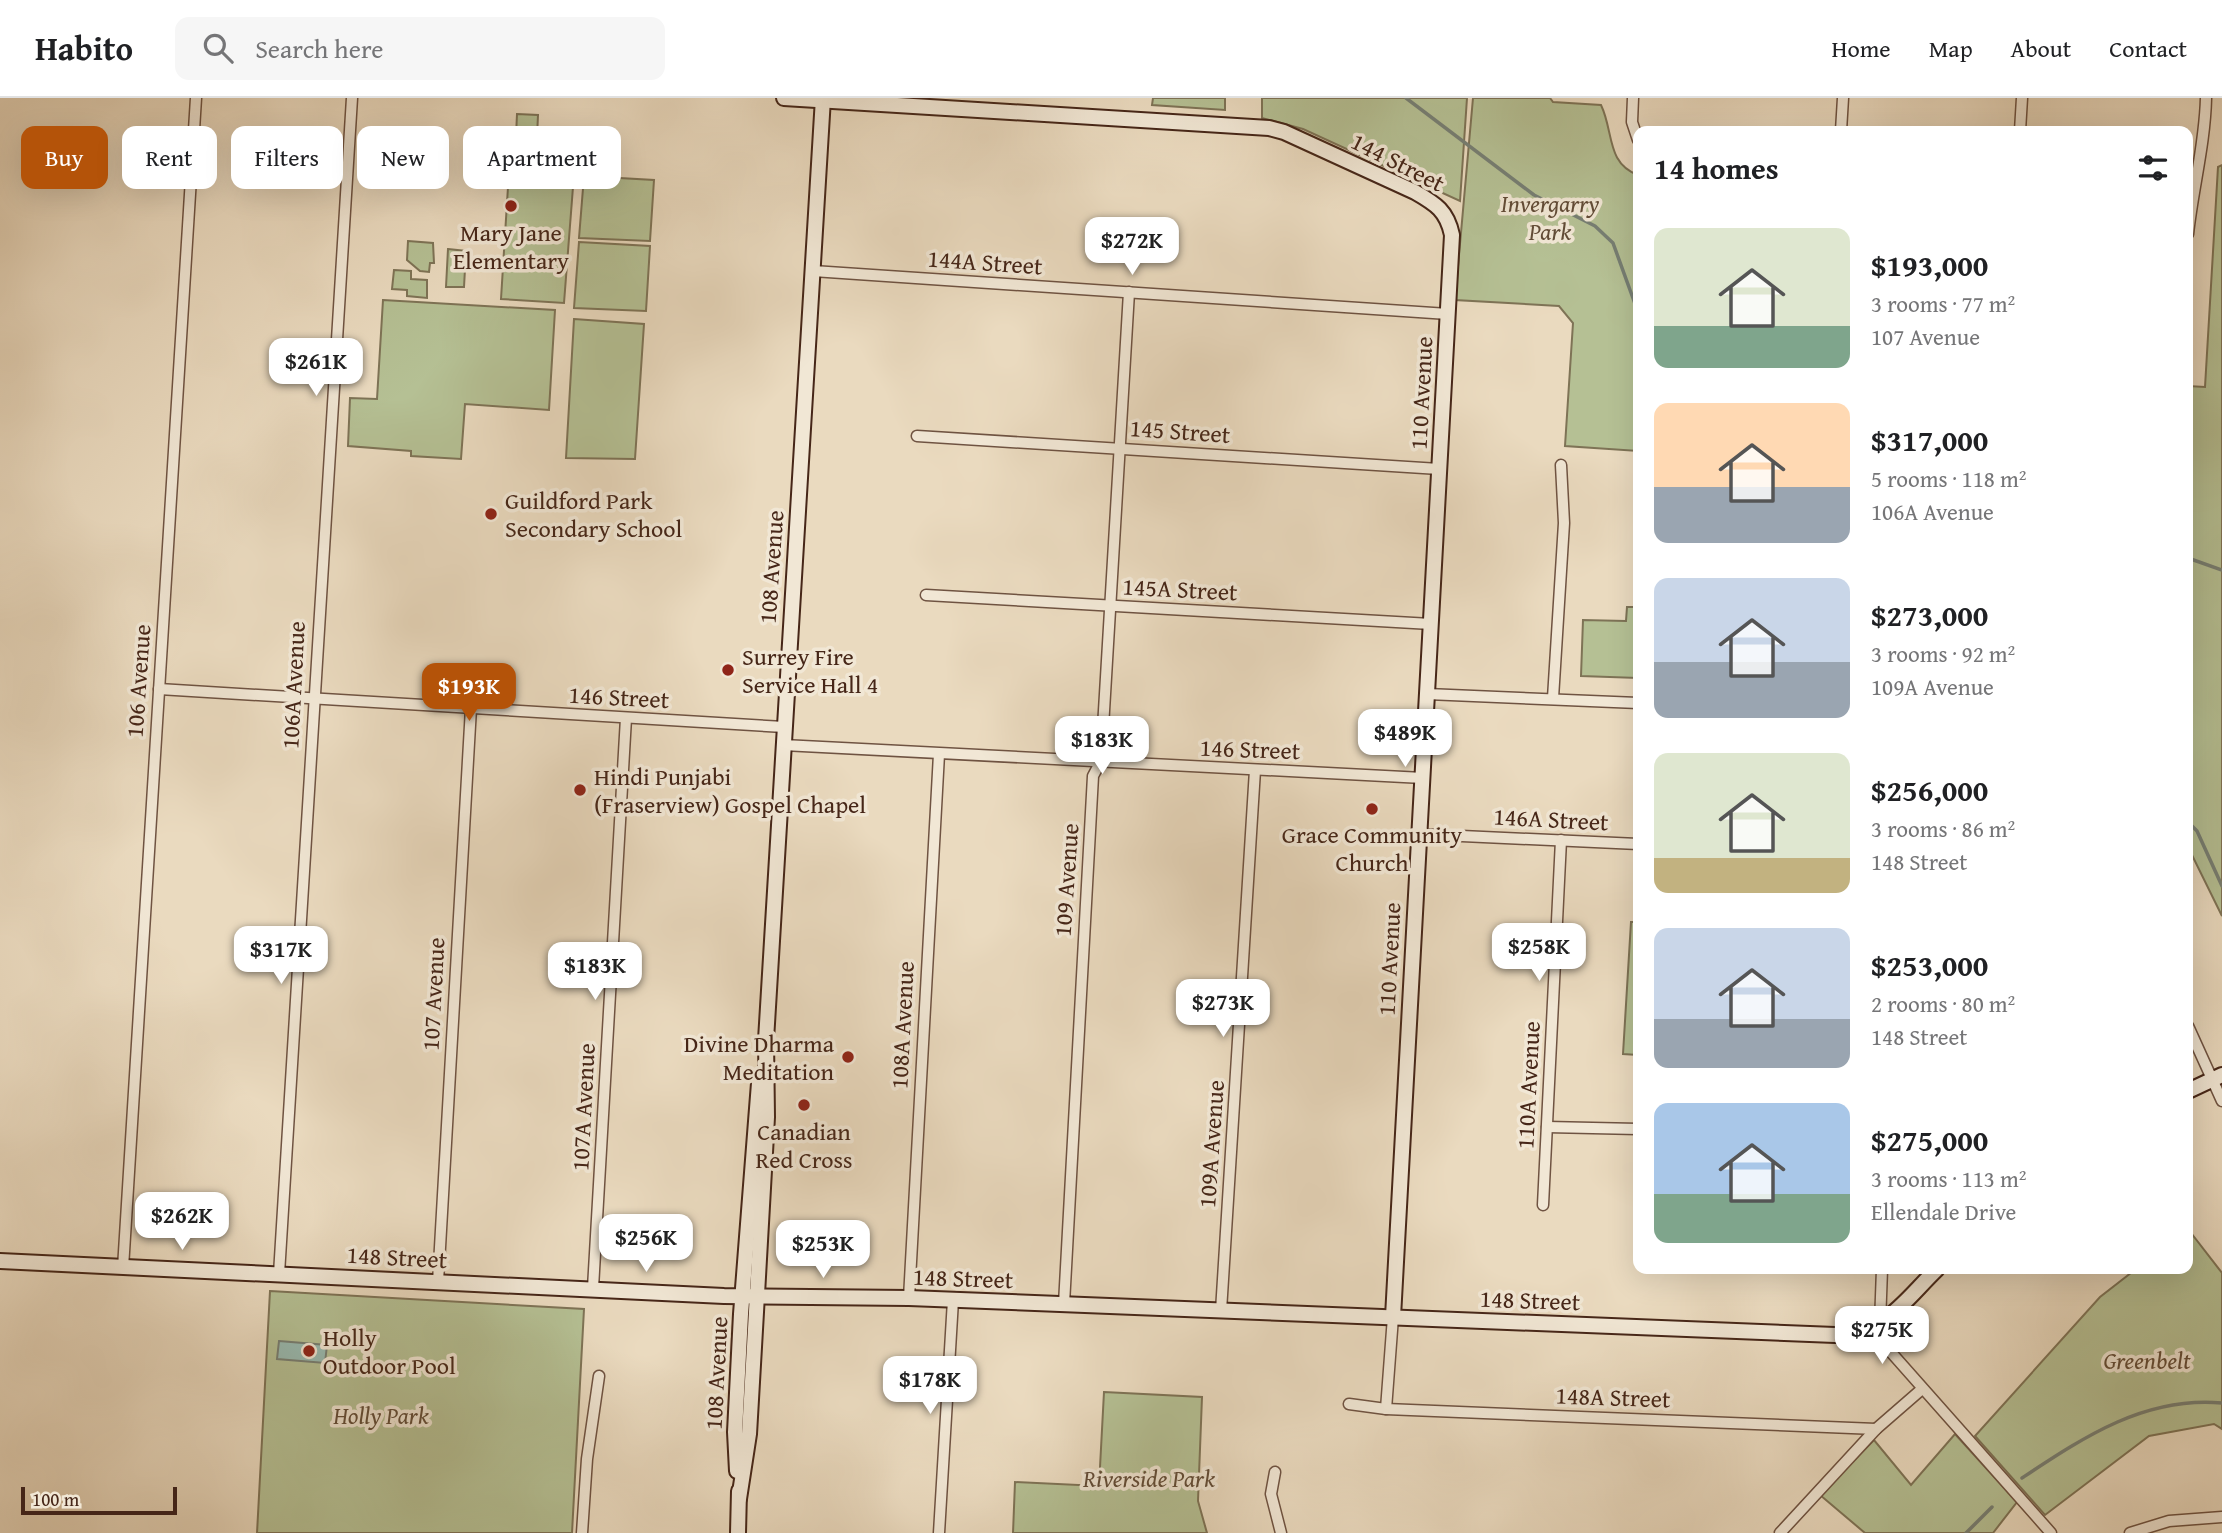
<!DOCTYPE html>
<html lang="en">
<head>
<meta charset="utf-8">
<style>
  body { margin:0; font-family:"Gentium Book Plus",serif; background:#f6f6f6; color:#202124; height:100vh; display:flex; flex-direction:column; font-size:26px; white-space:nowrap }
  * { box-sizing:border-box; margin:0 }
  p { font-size:23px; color:#757577 }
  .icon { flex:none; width:38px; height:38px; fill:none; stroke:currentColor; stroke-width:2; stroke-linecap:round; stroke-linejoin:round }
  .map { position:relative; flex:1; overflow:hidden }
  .sheet { position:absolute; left:1633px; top:28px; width:560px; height:1148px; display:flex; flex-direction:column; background:#fff; border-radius:14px; box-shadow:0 7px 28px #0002 }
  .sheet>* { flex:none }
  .banner { position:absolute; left:21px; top:28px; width:665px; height:63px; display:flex; gap:14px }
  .scale { position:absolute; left:21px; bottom:18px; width:156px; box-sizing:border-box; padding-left:7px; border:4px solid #462618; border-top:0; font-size:19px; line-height:24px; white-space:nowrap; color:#462618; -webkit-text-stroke:5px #f1e7d5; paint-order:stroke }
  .price { position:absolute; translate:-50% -60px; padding:0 16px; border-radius:14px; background:#fff; color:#222; font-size:23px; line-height:46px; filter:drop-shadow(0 2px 4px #0008) }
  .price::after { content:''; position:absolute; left:50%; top:42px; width:21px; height:16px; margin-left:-10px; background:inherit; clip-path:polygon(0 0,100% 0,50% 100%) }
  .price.on { background:#b45309; color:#fff }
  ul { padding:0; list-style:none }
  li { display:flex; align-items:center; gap:21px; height:175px; padding:0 21px }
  li span { display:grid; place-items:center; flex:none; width:196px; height:140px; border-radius:14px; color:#555 }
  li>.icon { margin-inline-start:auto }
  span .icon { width:84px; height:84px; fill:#fffc; stroke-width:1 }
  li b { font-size:30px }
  h2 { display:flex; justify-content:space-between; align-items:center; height:84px; padding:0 21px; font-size:30px }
  .tag { padding:0 24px; border-radius:14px; background:#fff; box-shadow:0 7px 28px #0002; font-size:24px; line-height:63px }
  .tag.on { background:#b45309; color:#fff }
  header { display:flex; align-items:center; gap:42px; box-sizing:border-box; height:98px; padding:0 35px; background:#fff; border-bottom:2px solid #e0e0e0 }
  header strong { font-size:33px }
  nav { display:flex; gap:38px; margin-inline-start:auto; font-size:24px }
  .search { width:490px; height:63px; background:#f6f6f6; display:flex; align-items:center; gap:18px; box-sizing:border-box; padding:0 24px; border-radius:14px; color:#757577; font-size:26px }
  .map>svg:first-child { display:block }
</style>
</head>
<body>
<header>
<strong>Habito</strong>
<div class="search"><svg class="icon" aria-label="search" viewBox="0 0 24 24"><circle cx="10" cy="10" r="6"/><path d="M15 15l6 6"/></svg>Search here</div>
<nav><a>Home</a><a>Map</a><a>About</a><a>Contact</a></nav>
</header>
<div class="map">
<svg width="2222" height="1435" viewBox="0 0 2222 1435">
  <rect width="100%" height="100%" fill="#eadabf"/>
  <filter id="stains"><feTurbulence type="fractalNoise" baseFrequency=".00286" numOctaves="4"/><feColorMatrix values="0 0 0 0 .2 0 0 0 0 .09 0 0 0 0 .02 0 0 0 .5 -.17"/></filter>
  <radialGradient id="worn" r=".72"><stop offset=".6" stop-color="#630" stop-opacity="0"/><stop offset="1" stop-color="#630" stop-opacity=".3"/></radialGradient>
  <!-- green -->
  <g fill="#b5c094" stroke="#7e7356" stroke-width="2">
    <polygon points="1153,0 1225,0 1225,12 1152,7"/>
    <polygon points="1262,0 1467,0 1460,103 1303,31 1262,20"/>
    <path d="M1473,0h77l3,4 48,3c13,27 5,58 37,70v276l-73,-5 8,-123 -14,-17 -104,-6z"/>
    <polygon points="517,16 538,17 536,62 515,61"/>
    <polygon points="2222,67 2222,818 2188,749 2188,288 2205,289 2218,69"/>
    <polygon points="509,73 574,76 564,205 501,201"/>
    <polygon points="584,78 654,82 650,143 579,140"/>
    <polygon points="408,143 433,145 434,165 430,165 429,174 420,173 407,162"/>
    <polygon points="579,144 650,148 646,213 574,210"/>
    <polygon points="448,151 466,153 464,189 446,189"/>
    <polygon points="394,172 411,173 411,181 427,182 427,200 407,198 407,192 392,191"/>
    <polygon points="383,202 555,212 549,312 465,306 461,361 411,358 411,353 348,348 350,300 377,301"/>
    <polygon points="574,221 644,226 635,361 566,360"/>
    <polygon points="1627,509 1638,509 1638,580 1581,578 1583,522 1626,523"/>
    <polygon points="1631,824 1638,824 1638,957 1623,956"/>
    <polygon points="2188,1131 2222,1175 2222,1331 2214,1326 2149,1338 2045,1417 1975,1338 2100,1199 2136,1171 2188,1171"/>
    <polygon points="270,1193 584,1211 572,1435 257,1435"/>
    <polygon points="1104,1294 1202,1299 1198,1403 1207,1435 1013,1435 1015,1384 1099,1388"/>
    <polygon points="1955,1336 2017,1404 1993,1435 1865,1435 1820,1397 1874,1342 1911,1387"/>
  </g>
  <!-- water -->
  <polygon fill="#98bbb2" stroke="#777f74" stroke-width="2" points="279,1243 327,1247 325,1265 277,1261"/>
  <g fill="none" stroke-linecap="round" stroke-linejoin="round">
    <!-- stream -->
    <g stroke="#777f74" stroke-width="3.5">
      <polyline points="1406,0 1534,97 1595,128 1613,145 1638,214"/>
      <polyline points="2188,460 2222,472"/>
      <polyline points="2188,724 2197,733 2222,788"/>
      <path d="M2022,1380c62,-41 123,-82 200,-75"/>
      <polyline points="1966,1435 1992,1409"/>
    </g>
    <defs>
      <g id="street">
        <polyline points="1633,0 1632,24 1638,42"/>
        <polyline points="1841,33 1843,0"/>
        <polyline points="2020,33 2022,0"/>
        <path d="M2188,136c5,-46 17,-90 18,-136"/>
        <polyline points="813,173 1448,216"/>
        <polyline points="917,338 1439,371"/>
        <polyline points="926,497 1431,526"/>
        <polyline points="159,591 784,629"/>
        <polyline points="1427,596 1638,605"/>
        <polyline points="1553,600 1564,425 1561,367"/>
        <polyline points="783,647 1423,680"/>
        <polyline points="1419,736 1638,746"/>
        <polyline points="2188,928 2222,1003"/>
        <polyline points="1547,1029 1638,1031"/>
        <polyline points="1543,1107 1561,742"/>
        <polyline points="123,1170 196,0"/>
        <polyline points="1882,1171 1880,1226 1889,1252 2051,1435"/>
        <polyline points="279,1176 352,0"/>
        <polyline points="438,1184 471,610"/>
        <polyline points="593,1190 626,620"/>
        <polyline points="909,1200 939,656"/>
        <polyline points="1064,1206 1093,678 1101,663 1129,194"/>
        <polyline points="1221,1213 1255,672"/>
        <polyline points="1349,1306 1386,1311 1876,1331"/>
        <polyline points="1386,1311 1393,1219"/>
        <polyline points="1275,1374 1271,1396 1281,1435"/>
        <polyline points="582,1435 587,1361 599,1278"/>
        <polyline points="939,1435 953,1202"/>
        <polyline points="1780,1435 1876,1331 1922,1291"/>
        <polyline points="2130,1435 2169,1423 2222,1419"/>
      </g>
      <g id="secondary">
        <path d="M784,0l485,30 15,4 131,60c21,12 32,19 37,43l-59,1082"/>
        <polyline points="2188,993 2222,977"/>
        <path d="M0,1163l724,35 185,2 926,37c50,-1 69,-34 102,-66"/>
        <polyline points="737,1373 735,1334 741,1216 759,985"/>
        <polyline points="739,1401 749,1336 756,1214 767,1019 766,942 823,0"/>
        <polyline points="738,1435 739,1393"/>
      </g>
    </defs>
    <!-- street casing -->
    <use href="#street" stroke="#6f5342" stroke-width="13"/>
    <!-- secondary casing -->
    <use href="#secondary" stroke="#462618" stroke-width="18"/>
    <!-- street -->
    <use href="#street" stroke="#f1e7d5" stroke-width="10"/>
    <!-- secondary -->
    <use href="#secondary" stroke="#f1e7d5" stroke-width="14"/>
  </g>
  <!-- markers -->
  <g fill="#8f2418" stroke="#f1e7d5" stroke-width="2.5">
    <circle cx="511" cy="108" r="7"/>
    <circle cx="491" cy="416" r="7"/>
    <circle cx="728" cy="572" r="7"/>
    <circle cx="580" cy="692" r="7"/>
    <circle cx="1372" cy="711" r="7"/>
    <circle cx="848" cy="959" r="7"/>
    <circle cx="804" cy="1007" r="7"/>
    <circle cx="309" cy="1253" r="7"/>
  </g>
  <g text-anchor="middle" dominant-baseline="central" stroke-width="7" stroke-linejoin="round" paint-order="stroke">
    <!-- street labels -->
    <g font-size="24" fill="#462618" stroke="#f1e7d5">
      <text transform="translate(1398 64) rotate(27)">144 Street</text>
      <text transform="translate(985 164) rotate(4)">144A Street</text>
      <text transform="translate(1421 295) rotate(-87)">110 Avenue</text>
      <text transform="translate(1180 333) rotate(4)">145 Street</text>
      <text transform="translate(771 469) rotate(-86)">108 Avenue</text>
      <text transform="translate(1180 491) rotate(3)">145A Street</text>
      <text transform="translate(138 583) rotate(-86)">106 Avenue</text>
      <text transform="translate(293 587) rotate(-87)">106A Avenue</text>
      <text transform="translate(619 599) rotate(3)">146 Street</text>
      <text transform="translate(1250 651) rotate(2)">146 Street</text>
      <text transform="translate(1551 721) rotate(3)">146A Street</text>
      <text transform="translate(1066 782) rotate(-86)">109 Avenue</text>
      <text transform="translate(1389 861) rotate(-87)">110 Avenue</text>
      <text transform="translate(433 896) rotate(-87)">107 Avenue</text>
      <text transform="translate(902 927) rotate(-87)">108A Avenue</text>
      <text transform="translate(1528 987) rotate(-87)">110A Avenue</text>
      <text transform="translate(583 1009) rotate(-87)">107A Avenue</text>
      <text transform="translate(1211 1046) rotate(-86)">109A Avenue</text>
      <text transform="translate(397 1159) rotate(3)">148 Street</text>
      <text transform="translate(963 1180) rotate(2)">148 Street</text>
      <text transform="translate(1530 1202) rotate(2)">148 Street</text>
      <text transform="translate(716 1275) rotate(-87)">108 Avenue</text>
      <text transform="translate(1613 1299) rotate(2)">148A Street</text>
    </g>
    <!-- park labels -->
    <g font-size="24" font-style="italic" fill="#624c37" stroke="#f1e7d5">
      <text x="1550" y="105">Invergarry<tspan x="1550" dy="28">Park</tspan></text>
      <text x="2147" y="1262">Greenbelt</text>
      <text x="381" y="1317">Holly Park</text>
      <text x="1149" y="1380">Riverside Park</text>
    </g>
    <!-- poi labels -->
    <g font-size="24" fill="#462618" stroke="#f1e7d5" text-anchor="start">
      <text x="511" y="134" text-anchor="middle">Mary Jane<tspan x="511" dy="28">Elementary</tspan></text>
      <text x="505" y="402">Guildford Park<tspan x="505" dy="28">Secondary School</tspan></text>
      <text x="742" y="558">Surrey Fire<tspan x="742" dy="28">Service Hall 4</tspan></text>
      <text x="594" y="678">Hindi Punjabi<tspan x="594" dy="28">(Fraserview) Gospel Chapel</tspan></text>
      <text x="1372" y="736" text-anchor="middle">Grace Community<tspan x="1372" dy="28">Church</tspan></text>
      <text x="834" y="945" text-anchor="end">Divine Dharma<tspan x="834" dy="28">Meditation</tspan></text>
      <text x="804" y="1033" text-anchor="middle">Canadian<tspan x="804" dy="28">Red Cross</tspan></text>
      <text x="323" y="1239">Holly<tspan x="323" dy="28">Outdoor Pool</tspan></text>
    </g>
  </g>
  <rect width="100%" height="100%" filter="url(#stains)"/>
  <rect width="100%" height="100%" fill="url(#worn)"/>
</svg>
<div class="scale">100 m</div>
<b class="price" style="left:1132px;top:179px">$272K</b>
<b class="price" style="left:316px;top:300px">$261K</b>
<b class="price on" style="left:469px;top:625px">$193K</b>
<b class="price" style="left:1405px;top:671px">$489K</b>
<b class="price" style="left:1102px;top:678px">$183K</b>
<b class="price" style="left:1539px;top:885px">$258K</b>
<b class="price" style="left:281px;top:888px">$317K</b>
<b class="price" style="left:595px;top:904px">$183K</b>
<b class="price" style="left:1223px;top:941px">$273K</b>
<b class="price" style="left:182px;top:1154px">$262K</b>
<b class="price" style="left:646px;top:1176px">$256K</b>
<b class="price" style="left:823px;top:1182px">$253K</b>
<b class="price" style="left:1882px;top:1268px">$275K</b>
<b class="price" style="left:930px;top:1318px">$178K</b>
<div class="banner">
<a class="tag on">Buy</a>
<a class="tag">Rent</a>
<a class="tag">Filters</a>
<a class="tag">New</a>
<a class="tag">Apartment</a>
</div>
<section class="sheet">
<h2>14 homes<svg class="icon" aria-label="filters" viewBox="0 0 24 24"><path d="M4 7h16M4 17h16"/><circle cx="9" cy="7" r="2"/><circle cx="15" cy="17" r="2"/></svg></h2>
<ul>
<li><span style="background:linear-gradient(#dfe7d0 70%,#7fa58c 0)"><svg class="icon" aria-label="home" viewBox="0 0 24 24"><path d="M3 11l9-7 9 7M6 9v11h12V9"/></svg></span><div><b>$193,000</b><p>3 rooms · 77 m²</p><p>107 Avenue</p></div></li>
<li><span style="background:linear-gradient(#ffd9b3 60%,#9aa5b1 0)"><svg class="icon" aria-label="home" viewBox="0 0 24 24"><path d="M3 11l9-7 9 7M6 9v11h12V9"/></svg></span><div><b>$317,000</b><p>5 rooms · 118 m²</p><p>106A Avenue</p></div></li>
<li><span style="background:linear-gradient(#c9d6e8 60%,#9aa5b1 0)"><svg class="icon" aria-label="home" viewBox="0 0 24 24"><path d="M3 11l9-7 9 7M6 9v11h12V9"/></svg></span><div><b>$273,000</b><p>3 rooms · 92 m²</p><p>109A Avenue</p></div></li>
<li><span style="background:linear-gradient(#dfe7d0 75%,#c2b280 0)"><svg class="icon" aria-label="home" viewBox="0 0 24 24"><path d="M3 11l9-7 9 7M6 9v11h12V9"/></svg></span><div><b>$256,000</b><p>3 rooms · 86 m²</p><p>148 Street</p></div></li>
<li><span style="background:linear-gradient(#c9d6e8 65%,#9aa5b1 0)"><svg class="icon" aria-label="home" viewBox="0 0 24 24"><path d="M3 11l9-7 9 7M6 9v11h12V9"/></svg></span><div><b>$253,000</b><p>2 rooms · 80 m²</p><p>148 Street</p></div></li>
<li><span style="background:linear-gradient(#a9c7e8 65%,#7fa58c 0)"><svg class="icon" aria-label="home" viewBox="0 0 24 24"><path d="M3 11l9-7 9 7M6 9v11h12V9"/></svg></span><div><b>$275,000</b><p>3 rooms · 113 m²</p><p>Ellendale Drive</p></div></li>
</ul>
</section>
</div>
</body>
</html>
